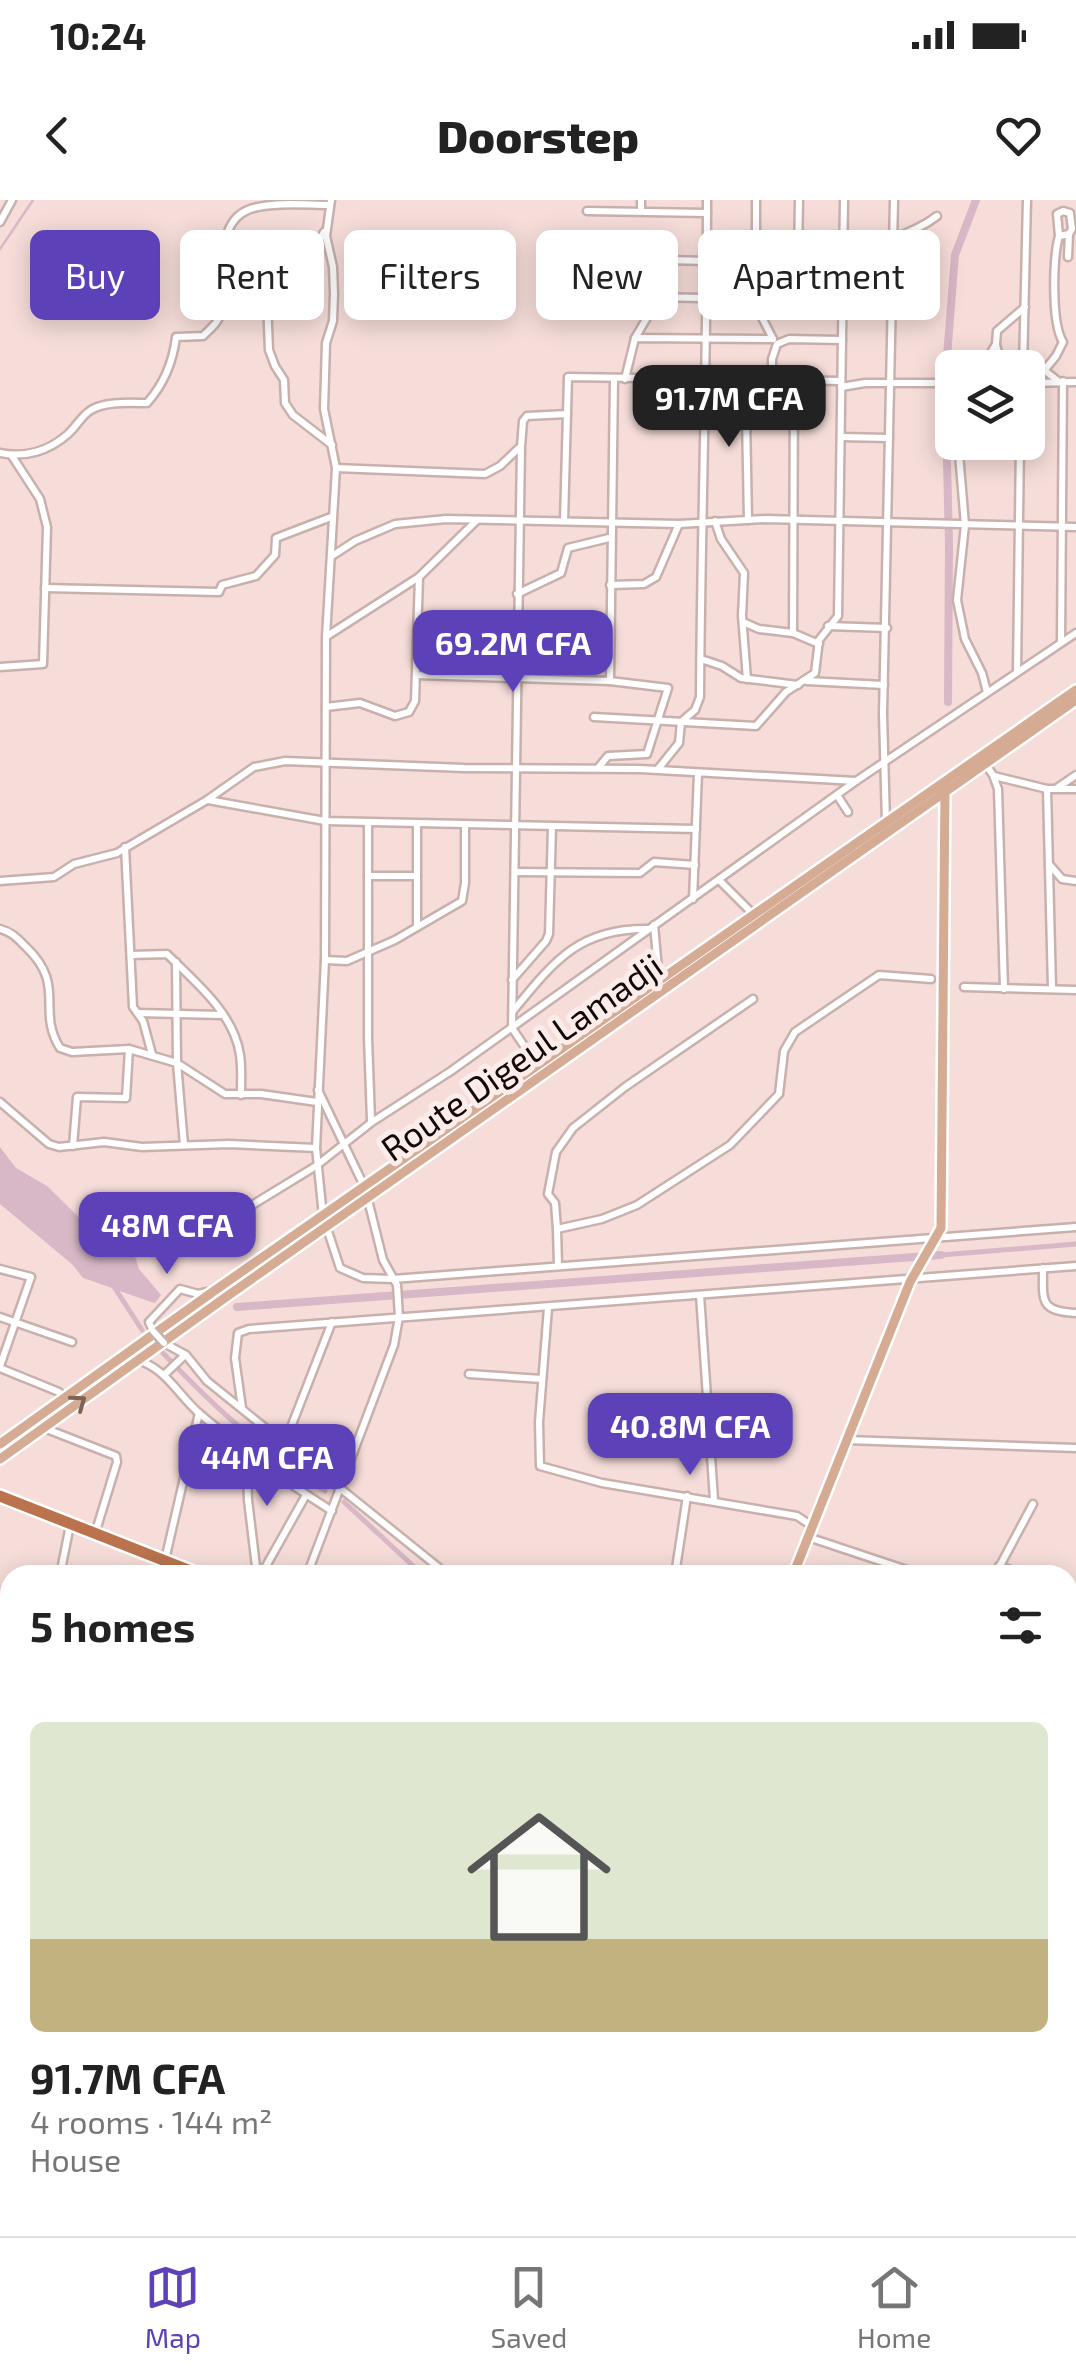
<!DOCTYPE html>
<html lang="en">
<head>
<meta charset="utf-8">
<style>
  body { margin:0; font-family:"Exo 2",sans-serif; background:#f2f2f2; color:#222; height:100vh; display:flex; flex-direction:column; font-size:38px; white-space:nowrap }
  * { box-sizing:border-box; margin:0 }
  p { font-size:32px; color:#767676 }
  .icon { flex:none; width:55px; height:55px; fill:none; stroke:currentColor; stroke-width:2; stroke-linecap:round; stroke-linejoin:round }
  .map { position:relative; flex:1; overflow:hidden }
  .side { position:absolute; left:0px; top:1365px; width:1078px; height:672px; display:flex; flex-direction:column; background:#fff; border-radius:30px 30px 0 0; box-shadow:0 5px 25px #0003 }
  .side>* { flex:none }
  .hud { position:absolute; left:30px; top:30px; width:1018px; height:90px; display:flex; gap:20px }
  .controls { position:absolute; left:935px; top:150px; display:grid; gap:20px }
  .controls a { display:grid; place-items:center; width:110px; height:110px; border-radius:15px; background:#fff; box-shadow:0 5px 25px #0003; font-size:50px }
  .price { position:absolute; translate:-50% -85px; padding:0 22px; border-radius:20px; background:#5d41b9; color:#fff; font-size:32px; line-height:65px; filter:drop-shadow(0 2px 5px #0008) }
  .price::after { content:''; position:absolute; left:50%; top:60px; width:30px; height:22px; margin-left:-15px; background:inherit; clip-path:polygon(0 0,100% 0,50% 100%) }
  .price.on { background:#222; color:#fff }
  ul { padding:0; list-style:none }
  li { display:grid; align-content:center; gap:20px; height:530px; padding:0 30px }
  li+li { border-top:2px solid #e0e0e0 }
  li span { display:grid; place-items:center; height:310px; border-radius:15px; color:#555 }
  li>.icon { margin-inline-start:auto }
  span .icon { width:180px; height:180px; fill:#fffc; stroke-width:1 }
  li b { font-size:42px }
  h2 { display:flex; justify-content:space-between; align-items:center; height:120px; padding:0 30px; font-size:42px }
  .chip { padding:0 35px; border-radius:15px; background:#fff; box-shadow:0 5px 25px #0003; font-size:35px; line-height:90px }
  .chip.on { background:#5d41b9; color:#fff }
  .status { display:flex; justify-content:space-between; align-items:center; height:70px; padding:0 50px; background:#fff; direction:ltr }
  .status svg { height:28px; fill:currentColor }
  header { display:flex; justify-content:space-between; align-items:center; height:130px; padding:0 30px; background:#fff; font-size:45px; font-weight:800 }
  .tab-bar { display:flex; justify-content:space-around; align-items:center; height:140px; border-top:2px solid #e0e0e0; background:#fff; font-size:28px; color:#767676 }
  .tab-bar a { display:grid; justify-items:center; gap:5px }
  .tab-bar .on { color:#5d41b9 }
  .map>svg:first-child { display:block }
</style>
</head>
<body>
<div class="status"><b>10:24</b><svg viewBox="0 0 49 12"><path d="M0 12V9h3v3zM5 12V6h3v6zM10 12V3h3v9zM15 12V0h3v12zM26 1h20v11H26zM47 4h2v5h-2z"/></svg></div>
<header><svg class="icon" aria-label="back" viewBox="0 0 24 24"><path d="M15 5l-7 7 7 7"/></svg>Doorstep<svg class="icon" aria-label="heart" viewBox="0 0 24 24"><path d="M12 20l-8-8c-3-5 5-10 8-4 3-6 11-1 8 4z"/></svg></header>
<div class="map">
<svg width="1076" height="2036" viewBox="0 0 1076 2036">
  <rect width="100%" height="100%" fill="#f6ddd9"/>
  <!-- water -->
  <path fill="#d8b7c6" d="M0,947l16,21 31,18 57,56 28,5 7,22 22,26 -6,8c-26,-8 -47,-17 -72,-25l-10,-13 -73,-61z"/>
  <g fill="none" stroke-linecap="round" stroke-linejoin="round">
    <!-- stream -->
    <polyline stroke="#d8b7c6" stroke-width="2.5" points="0,49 33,0"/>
    <!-- canal -->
    <g stroke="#d8b7c6" stroke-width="5">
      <polyline points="941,1055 1076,1044"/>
      <polyline points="111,1082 142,1130"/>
      <path d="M161,1151c50,53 102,101 164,140"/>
      <polyline points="344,1302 423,1375"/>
      <polyline points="1068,1635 1076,1643"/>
    </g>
    <!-- river -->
    <g stroke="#d8b7c6" stroke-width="8">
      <polyline points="948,502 949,344 945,182 955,55 976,0"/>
      <polyline points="237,1107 941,1055"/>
    </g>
    <defs>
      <g id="minor">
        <polyline points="331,0 326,36 333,67 334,94 333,121 326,143 324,209 336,268 326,437 325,760 316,948 323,1016 340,1068 363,1078 393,1079 1076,1027"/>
        <polyline points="587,11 707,13"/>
        <polyline points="641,11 641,0"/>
        <polyline points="0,22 12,0"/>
        <polyline points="1059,36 1057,14 1063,11 1070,13 1072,29 1069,34"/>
        <path d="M843,48c31,-2 69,-13 94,-32"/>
        <polyline points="265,52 269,150 275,166 284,180 285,203 293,215 332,245"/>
        <path d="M222,54c26,-5 70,7 88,-3 7,-4 10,-12 14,-19"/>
        <polyline points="707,56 892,60"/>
        <polyline points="751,57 753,100 773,139"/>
        <polyline points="756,57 756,0"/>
        <polyline points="798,58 799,0"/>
        <polyline points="664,65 667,60 707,61"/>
        <polyline points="635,138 651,111 652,97 842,101"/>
        <polyline points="996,145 1002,168"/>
        <polyline points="1025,155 1058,181"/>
        <polyline points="982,168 996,144 997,131 1025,107"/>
        <polyline points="1023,168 1027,0"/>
        <polyline points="625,179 635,138 773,139"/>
        <polyline points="772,181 772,159 777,144 789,139 842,140"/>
        <polyline points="794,181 793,433 819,444"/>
        <polyline points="1028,183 1076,182"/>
        <path d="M1034,183l22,-27 7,-14c-12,-19 -10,-85 -4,-106l10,-2 -1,23"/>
        <polyline points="841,187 865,183 952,183"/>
        <polyline points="770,208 804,209 814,196 815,181"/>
        <path d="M755,213c15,-5 23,-15 39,-19"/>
        <polyline points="841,237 889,238"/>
        <polyline points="958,242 965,325 957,400 965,439 982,473 987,492"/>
        <path d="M0,253c25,5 49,-2 68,-19 8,-7 14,-19 23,-24 14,-9 40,-7 56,-7 17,-19 26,-41 29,-66l27,-1c8,-8 16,-14 19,-25 8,-31 -14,-95 36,-104 22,-5 49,-2 72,-2"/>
        <polyline points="336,268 485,274 500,266 519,248"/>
        <polyline points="748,320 746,216 756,217 749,204 748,180"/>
        <polyline points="564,321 568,177 841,181"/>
        <polyline points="715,321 721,339 744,373 742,416 747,479"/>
        <polyline points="332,356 355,341 395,324 446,319 679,324 766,319 1076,327"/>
        <polyline points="610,385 644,384 656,377 679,324"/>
        <polyline points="45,388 219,392 222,385 256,376 275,355 276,338 331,317"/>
        <polyline points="517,394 561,373 568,348 609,338"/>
        <polyline points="743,422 759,429 793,433"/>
        <polyline points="828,426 887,428"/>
        <polyline points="327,436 419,377 477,320"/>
        <polyline points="1061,442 1063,181"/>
        <polyline points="701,459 722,466 741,478 798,485"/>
        <polyline points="0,467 43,464 47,327 40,299 12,256"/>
        <polyline points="1017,471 1020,242"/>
        <polyline points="416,475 610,481"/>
        <polyline points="807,481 884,485"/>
        <polyline points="326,507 360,503 395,516 409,512 415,501 419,377"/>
        <polyline points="594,517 756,526 786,492 815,473 819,440 838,416 844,0"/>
        <polyline points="984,562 993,575 998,589 1004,789"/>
        <polyline points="598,568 608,556 647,554 668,488 610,481 614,179"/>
        <path d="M658,569l21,-26 2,-21 14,-12 5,-13c1,-166 7,-331 7,-497"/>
        <polyline points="994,576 1047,589 1076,589"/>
        <polyline points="1057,588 1076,575"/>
        <polyline points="1047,589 1052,789"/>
        <polyline points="837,595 848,612"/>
        <polyline points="208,600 325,621 696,629"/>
        <polyline points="368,623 368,838 371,920"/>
        <polyline points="886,623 883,514 894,0"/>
        <polyline points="125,647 133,807 143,821 152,854"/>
        <polyline points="1049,664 1062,679 1076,681"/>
        <polyline points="515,672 640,673 654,662 695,665"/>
        <polyline points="368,676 417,676"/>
        <polyline points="0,681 54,677 74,664 117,653 207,600 254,567 285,561 464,568 640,569 856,581"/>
        <polyline points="720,681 753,714"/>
        <polyline points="693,699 698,573"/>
        <polyline points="654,725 659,780"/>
        <polyline points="417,727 417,624"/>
        <path d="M0,729c12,3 17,9 26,18 41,39 10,63 34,101l12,4 57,-3 48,14 48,31h36l56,8"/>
        <path d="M131,755l36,-1c28,28 67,59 73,101 2,13 1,27 1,40"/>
        <polyline points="325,760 347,761 395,740 462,701 465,683 465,625"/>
        <polyline points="176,762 177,863 184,945"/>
        <polyline points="512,780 546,741 549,734 552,626"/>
        <polyline points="964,787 1076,790"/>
        <path d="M513,811c41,-50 66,-83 135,-82"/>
        <polyline points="138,813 221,815"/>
        <polyline points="537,865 512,828 521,247 523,221 527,216 567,214"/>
        <polyline points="0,902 49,944 59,947 104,942 142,947 229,944 316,948"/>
        <polyline points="73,946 77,897 126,898 129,849"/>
        <polyline points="226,1021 316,966 372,922 451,871 856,581 1076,433"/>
        <polyline points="557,1029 555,1003 548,994 556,952 573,928 625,887 753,799"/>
        <polyline points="558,1065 557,1029 602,1019 637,1005 730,945 779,894 784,851 795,832 879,775 931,779"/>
        <path d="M1043,1068c0,33 -4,43 33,45"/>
        <polyline points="0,1069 31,1077 0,1166"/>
        <polyline points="700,1095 714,1300"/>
        <polyline points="548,1108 539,1222 540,1266 602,1283 797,1316 812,1326"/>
        <polyline points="0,1117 72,1142"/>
        <polyline points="153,1131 149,1122 180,1089 198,1094 212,1091"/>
        <polyline points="164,1143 186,1155 207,1181 448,1375"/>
        <path d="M143,1162c25,10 37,35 57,52 41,35 86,68 132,97"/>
        <polyline points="0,1168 59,1192"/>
        <polyline points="469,1174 542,1179"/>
        <polyline points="164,1175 185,1155"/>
        <polyline points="242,1208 235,1158 238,1133 249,1129 1076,1066"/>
        <polyline points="44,1228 116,1256 117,1262 95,1334"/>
        <polyline points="847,1240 1076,1248"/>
        <polyline points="284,1245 332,1122"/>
        <polyline points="246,1249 248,1300 257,1375"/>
        <polyline points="808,1337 922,1375"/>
        <polyline points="165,1360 199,1213"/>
        <polyline points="999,1366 1026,1375"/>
        <polyline points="60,1375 70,1325"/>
        <polyline points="261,1375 306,1295"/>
        <polyline points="307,1375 394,1145 399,1117 397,1085 383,1060 365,988 318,890"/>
        <polyline points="675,1375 687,1296"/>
        <polyline points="995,1375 1033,1304"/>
        <polyline points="1068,1389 1076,1391"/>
        <polyline points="1068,1522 1076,1522"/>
        <polyline points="1068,1570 1076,1570"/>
        <polyline points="1068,1619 1076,1625"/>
        <polyline points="1068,1659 1076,1667"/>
        <polyline points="0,1787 10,1777"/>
        <polyline points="0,1823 10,1824"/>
        <polyline points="1068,1825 1076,1826"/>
        <polyline points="0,1871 10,1873"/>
        <polyline points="1068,1909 1076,1910"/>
        <polyline points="0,1921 10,1922"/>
        <polyline points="20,2028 37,2028"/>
        <polyline points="64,2028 158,2033"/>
        <polyline points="404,2028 406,2036"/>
        <polyline points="579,2028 644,2032"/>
        <polyline points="739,2035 767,2036"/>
        <polyline points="7,2036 10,1992"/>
        <polyline points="13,2036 23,2030"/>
        <polyline points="203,2036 204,2028"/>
        <polyline points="250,2036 251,2028"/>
        <polyline points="304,2036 304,2028"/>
        <polyline points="355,2036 355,2028"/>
        <polyline points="430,2036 436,2028"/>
        <polyline points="504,2036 504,2028"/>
        <polyline points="690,2036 690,2028"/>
        <polyline points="817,2036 821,2028"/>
        <polyline points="864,2036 865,2028"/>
        <polyline points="953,2036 954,2028"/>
        <polyline points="1002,2036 1002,2028"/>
        <polyline points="1041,2036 1042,2028"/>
      </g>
      <g id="major">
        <polyline points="0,1244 214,1091 1076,490"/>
        <polyline points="0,1259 226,1097 1076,500"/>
        <polyline points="793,1375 910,1082 941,1028 945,589"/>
      </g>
      <g id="highway">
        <polyline points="0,1296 201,1375"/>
        <polyline points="1068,1750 1076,1754"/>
      </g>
    </defs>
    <!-- minor casing -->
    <use href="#minor" stroke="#c8b1ad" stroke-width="11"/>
    <!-- major casing -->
    <use href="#major" stroke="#fff" stroke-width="14"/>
    <!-- highway casing -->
    <use href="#highway" stroke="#fff" stroke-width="16"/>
    <!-- minor -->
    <use href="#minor" stroke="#fff" stroke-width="6"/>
    <!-- major -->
    <use href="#major" stroke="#d6ab94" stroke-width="9"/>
    <!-- highway -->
    <use href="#highway" stroke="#ba734d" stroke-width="11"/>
    <defs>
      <polyline id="minor-bridge" points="153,1131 164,1143"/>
    </defs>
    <!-- minor-bridge casing -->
    <use href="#minor-bridge" stroke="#c8b1ad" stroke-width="11" stroke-linecap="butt"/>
    <!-- minor-bridge -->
    <use href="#minor-bridge" stroke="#fff" stroke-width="6"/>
  </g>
  <!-- one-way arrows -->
  <defs><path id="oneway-chevron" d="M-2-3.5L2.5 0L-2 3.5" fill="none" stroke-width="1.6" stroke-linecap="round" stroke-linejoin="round" transform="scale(2.5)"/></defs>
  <use stroke="#7e6355" href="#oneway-chevron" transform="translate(79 1202) rotate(-36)"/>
  <g text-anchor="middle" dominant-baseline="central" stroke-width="10" stroke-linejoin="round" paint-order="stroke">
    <!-- street labels -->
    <g font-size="35" fill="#120a09" stroke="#fcedeb">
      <text transform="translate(521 856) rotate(-35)">Route Digeul Lamadji</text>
    </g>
  </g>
</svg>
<div class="controls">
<a><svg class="icon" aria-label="layers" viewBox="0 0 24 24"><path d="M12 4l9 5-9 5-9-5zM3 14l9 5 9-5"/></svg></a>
</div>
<b class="price on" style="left:729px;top:250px">91.7M CFA</b>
<b class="price" style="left:513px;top:495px">69.2M CFA</b>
<b class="price" style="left:167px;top:1077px">48M CFA</b>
<b class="price" style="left:690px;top:1278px">40.8M CFA</b>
<b class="price" style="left:267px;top:1309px">44M CFA</b>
<div class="hud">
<a class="chip on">Buy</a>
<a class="chip">Rent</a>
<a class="chip">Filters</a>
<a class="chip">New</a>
<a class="chip">Apartment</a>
</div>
<section class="side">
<h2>5 homes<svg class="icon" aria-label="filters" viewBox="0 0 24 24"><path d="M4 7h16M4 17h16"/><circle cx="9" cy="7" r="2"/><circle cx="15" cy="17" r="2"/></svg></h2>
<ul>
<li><span style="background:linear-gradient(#dfe7d0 70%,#c2b280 0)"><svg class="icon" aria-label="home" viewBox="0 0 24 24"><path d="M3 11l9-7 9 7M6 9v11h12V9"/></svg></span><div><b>91.7M CFA</b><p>4 rooms · 144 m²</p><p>House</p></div></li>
</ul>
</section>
</div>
<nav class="tab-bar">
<a class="on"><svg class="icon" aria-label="map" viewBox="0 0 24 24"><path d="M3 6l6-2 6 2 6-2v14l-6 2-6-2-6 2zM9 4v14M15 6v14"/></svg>Map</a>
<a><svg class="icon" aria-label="saved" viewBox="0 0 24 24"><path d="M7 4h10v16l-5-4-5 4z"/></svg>Saved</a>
<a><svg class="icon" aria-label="home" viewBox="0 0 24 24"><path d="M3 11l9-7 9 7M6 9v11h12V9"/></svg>Home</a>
</nav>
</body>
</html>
